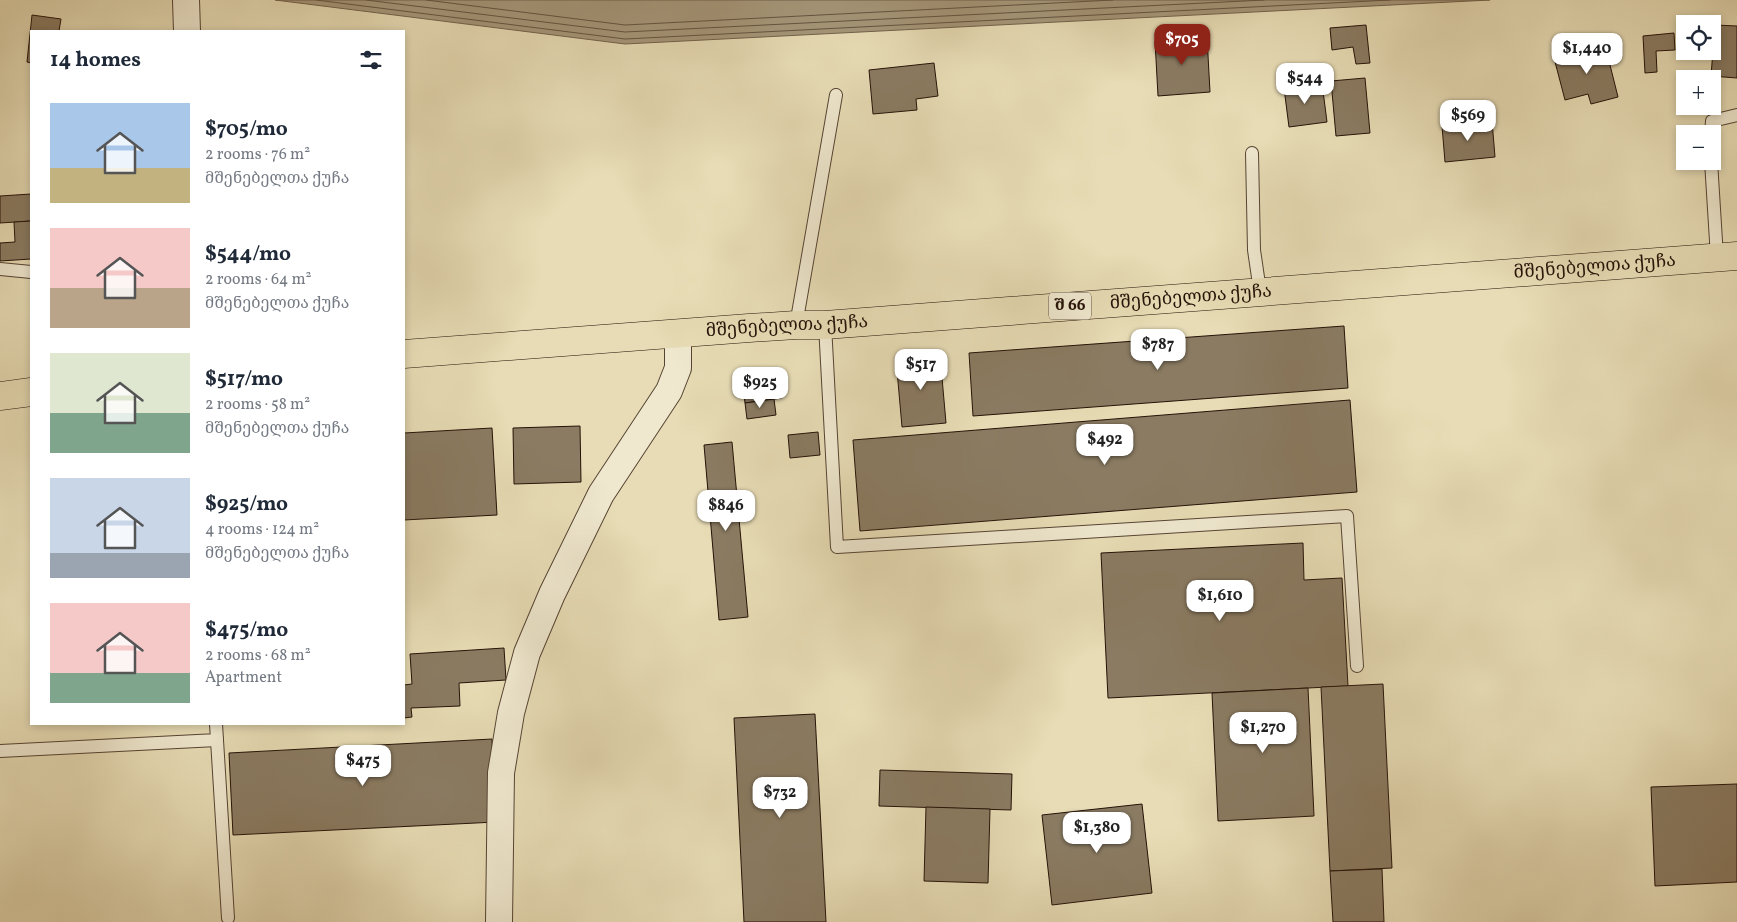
<!DOCTYPE html>
<html lang="en">
<head>
<meta charset="utf-8">
<style>
  body { margin:0; font-family:Vollkorn,"Noto Serif Georgian",serif; background:#f2f2f3; color:#1f2937; height:100vh; display:flex; flex-direction:column; font-size:19px; white-space:nowrap }
  * { box-sizing:border-box; margin:0 }
  p { font-size:16px; color:#747a83 }
  .icon { flex:none; width:28px; height:28px; fill:none; stroke:currentColor; stroke-width:2; stroke-linecap:round; stroke-linejoin:round }
  .map { position:relative; flex:1; overflow:hidden }
  .panel { position:absolute; left:30px; top:30px; width:375px; height:695px; display:flex; flex-direction:column; background:#fff; border-radius:0px; box-shadow:0 2px 8px #0003 }
  .panel>* { flex:none }
  .controls { position:absolute; left:1676px; top:15px; display:grid; gap:10px }
  .controls a { display:grid; place-items:center; width:45px; height:45px; border-radius:0px; background:#fff; box-shadow:0 2px 8px #0003; font-size:25px }
  .price { position:absolute; translate:-50% -42px; padding:0 11px; border-radius:10px; background:#fff; color:#222; font-size:16px; line-height:32px; filter:drop-shadow(0 1px 2px #0008) }
  .price::after { content:''; position:absolute; left:50%; top:30px; width:15px; height:11px; margin-left:-8px; background:inherit; clip-path:polygon(0 0,100% 0,50% 100%) }
  .price.active { background:#8f2418; color:#fff }
  ul { padding:0; list-style:none }
  li { display:flex; align-items:center; gap:15px; height:125px; padding:0 20px }
  li span { display:grid; place-items:center; flex:none; width:140px; height:100px; border-radius:0px; color:#555 }
  li>.icon { margin-inline-start:auto }
  span .icon { width:60px; height:60px; fill:#fffc; stroke-width:1 }
  li b { font-size:21px }
  h2 { display:flex; justify-content:space-between; align-items:center; height:60px; padding:0 20px; font-size:21px }
  .map>svg:first-child { display:block }
</style>
</head>
<body>
<div class="map">
<svg width="1737" height="922" viewBox="0 0 1737 922">
  <rect width="100%" height="100%" fill="#e7dcb5"/>
  <filter id="stains"><feTurbulence type="fractalNoise" baseFrequency=".004" numOctaves="4"/><feColorMatrix values="0 0 0 0 .2 0 0 0 0 .09 0 0 0 0 .02 0 0 0 .5 -.17"/></filter>
  <radialGradient id="worn" r=".72"><stop offset=".6" stop-color="#630" stop-opacity="0"/><stop offset="1" stop-color="#630" stop-opacity=".3"/></radialGradient>
  <!-- water -->
  <polygon fill="#a5977a" stroke="#72624c" points="275,0 1490,0 625,44"/>
  <g fill="none" stroke-linecap="round" stroke-linejoin="round">
    <!-- shore -->
    <g stroke="#655441" stroke-width="1">
      <polyline points="316,0 625,39 1390,0"/>
      <polyline points="366,0 625,32 1264,0"/>
      <polyline points="426,0 625,25 1113,0"/>
    </g>
  </g>
  <!-- building -->
  <g fill="#8a7b62" stroke="#251208">
    <polygon points="32,15 61,19 59,31 31,31 31,63 27,62"/>
    <polygon points="1366,25 1370,63 1356,64 1353,47 1332,50 1330,28"/>
    <polygon points="1715,25 1737,26 1737,78 1711,76"/>
    <polygon points="1674,33 1675,50 1656,51 1657,72 1645,73 1643,36"/>
    <polygon points="1207,37 1210,92 1158,96 1155,41"/>
    <polygon points="1605,45 1618,97 1591,104 1588,94 1565,100 1554,58"/>
    <polygon points="934,63 938,96 916,99 917,110 873,114 869,70"/>
    <polygon points="1365,78 1370,133 1336,136 1331,81"/>
    <polygon points="1322,83 1327,122 1289,127 1284,88"/>
    <polygon points="1492,121 1495,157 1445,162 1442,126"/>
    <polygon points="31,194 31,221 0,223 0,196"/>
    <polygon points="31,221 31,259 0,261 0,243 15,242 14,222"/>
    <polygon points="1344,326 1348,388 973,416 969,353"/>
    <polygon points="940,355 946,423 902,427 896,359"/>
    <polygon points="778,369 782,398 745,403 741,373"/>
    <polygon points="774,399 776,415 747,419 745,403"/>
    <polygon points="1350,400 1357,492 860,531 853,440"/>
    <polygon points="580,426 581,482 514,484 513,428"/>
    <polygon points="492,428 497,515 404,520 404,433"/>
    <polygon points="818,432 820,455 790,458 788,435"/>
    <polygon points="732,442 748,617 719,620 704,445"/>
    <polygon points="1303,543 1304,580 1342,578 1348,686 1108,698 1101,553"/>
    <polygon points="504,648 506,680 459,683 460,706 411,708 412,717 404,718 404,685 412,684 410,654"/>
    <polygon points="1383,684 1392,868 1330,871 1321,687"/>
    <polygon points="1308,688 1314,816 1218,821 1212,693"/>
    <polygon points="815,714 826,922 744,922 734,718"/>
    <polygon points="492,739 496,822 233,835 229,753"/>
    <polygon points="880,770 1012,774 1011,810 879,806"/>
    <polygon points="1737,784 1737,882 1655,886 1651,787"/>
    <polygon points="1142,804 1152,893 1052,905 1042,815"/>
    <polygon points="926,807 990,809 988,883 924,881"/>
    <polygon points="1382,869 1384,922 1333,922 1330,871"/>
  </g>
  <g fill="none" stroke-linecap="round" stroke-linejoin="round">
    <defs>
      <g id="service">
        <polyline points="1711,134 1712,121 1737,115"/>
        <polyline points="1252,153 1254,250 1260,291"/>
        <polyline points="1711,161 1717,257"/>
        <polyline points="0,269 31,272"/>
        <polyline points="796,325 836,95"/>
        <polyline points="825,325 837,547 1347,516 1357,666"/>
        <polyline points="217,740 228,918"/>
        <polyline points="0,751 217,740 216,724"/>
      </g>
      <g id="minor">
        <polyline points="186,0 187,31"/>
        <polyline points="499,922 501,773 511,713 527,653 552,594 601,494 669,391 678,368 678,334"/>
      </g>
      <g id="primary">
        <path id="s1" d="M404,354l345,-26 47,-3h29l912,-69"/>
        <polyline points="0,396 31,392"/>
      </g>
    </defs>
    <!-- service casing -->
    <use href="#service" stroke="#564433" stroke-width="14"/>
    <!-- minor casing -->
    <use href="#minor" stroke="#564433" stroke-width="28"/>
    <!-- primary casing -->
    <use href="#primary" stroke="#251208" stroke-width="29"/>
    <!-- service -->
    <use href="#service" stroke="#efe8cf" stroke-width="12"/>
    <!-- minor -->
    <use href="#minor" stroke="#efe8cf" stroke-width="26"/>
    <!-- primary -->
    <use href="#primary" stroke="#e7dcb5" stroke-width="28"/>
  </g>
  <g text-anchor="middle" dominant-baseline="central" stroke-width="4" stroke-linejoin="round" paint-order="stroke">
    <!-- shield labels -->
    <rect fill="#efe8cf" stroke="#625244" stroke-width="1" x="1049" y="292.5" width="42" height="27" rx="4"/>
    <g font-size="16" font-weight="bold" fill="#251208">
      <text x="1070" y="306">შ 66</text>
    </g>
    <!-- street labels -->
    <g font-size="18" fill="#251208" stroke="#efe8cf">
      <text stroke="none"><textPath href="#s1" startOffset="1194">მშენებელთა ქუჩა</textPath></text>
      <text stroke="none"><textPath href="#s1" startOffset="789">მშენებელთა ქუჩა</textPath></text>
      <text stroke="none"><textPath href="#s1" startOffset="384">მშენებელთა ქუჩა</textPath></text>
    </g>
  </g>
  <rect width="100%" height="100%" filter="url(#stains)"/>
  <rect width="100%" height="100%" fill="url(#worn)"/>
</svg>
<div class="controls">
<a><svg class="icon" aria-label="locate" viewBox="0 0 24 24"><circle cx="12" cy="12" r="6"/><path d="M12 2v4M12 18v4M2 12h4M18 12h4"/></svg></a>
<a>+</a>
<a>−</a>
</div>
<b class="price active" style="left:1182px;top:66px">$705</b>
<b class="price" style="left:1587px;top:75px">$1,440</b>
<b class="price" style="left:1305px;top:105px">$544</b>
<b class="price" style="left:1468px;top:142px">$569</b>
<b class="price" style="left:1158px;top:371px">$787</b>
<b class="price" style="left:921px;top:391px">$517</b>
<b class="price" style="left:760px;top:409px">$925</b>
<b class="price" style="left:1105px;top:466px">$492</b>
<b class="price" style="left:726px;top:532px">$846</b>
<b class="price" style="left:1220px;top:622px">$1,610</b>
<b class="price" style="left:1263px;top:754px">$1,270</b>
<b class="price" style="left:363px;top:787px">$475</b>
<b class="price" style="left:780px;top:819px">$732</b>
<b class="price" style="left:1097px;top:854px">$1,380</b>
<section class="panel">
<h2>14 homes<svg class="icon" aria-label="filters" viewBox="0 0 24 24"><path d="M4 7h16M4 17h16"/><circle cx="9" cy="7" r="2"/><circle cx="15" cy="17" r="2"/></svg></h2>
<ul>
<li><span style="background:linear-gradient(#a9c7e8 65%,#c2b280 0)"><svg class="icon" aria-label="home" viewBox="0 0 24 24"><path d="M3 11l9-7 9 7M6 9v11h12V9"/></svg></span><div><b>$705/mo</b><p>2 rooms · 76 m²</p><p>მშენებელთა ქუჩა</p></div></li>
<li><span style="background:linear-gradient(#f6c9c9 60%,#b9a48a 0)"><svg class="icon" aria-label="home" viewBox="0 0 24 24"><path d="M3 11l9-7 9 7M6 9v11h12V9"/></svg></span><div><b>$544/mo</b><p>2 rooms · 64 m²</p><p>მშენებელთა ქუჩა</p></div></li>
<li><span style="background:linear-gradient(#dfe7d0 60%,#7fa58c 0)"><svg class="icon" aria-label="home" viewBox="0 0 24 24"><path d="M3 11l9-7 9 7M6 9v11h12V9"/></svg></span><div><b>$517/mo</b><p>2 rooms · 58 m²</p><p>მშენებელთა ქუჩა</p></div></li>
<li><span style="background:linear-gradient(#c9d6e8 75%,#9aa5b1 0)"><svg class="icon" aria-label="home" viewBox="0 0 24 24"><path d="M3 11l9-7 9 7M6 9v11h12V9"/></svg></span><div><b>$925/mo</b><p>4 rooms · 124 m²</p><p>მშენებელთა ქუჩა</p></div></li>
<li><span style="background:linear-gradient(#f6c9c9 70%,#7fa58c 0)"><svg class="icon" aria-label="home" viewBox="0 0 24 24"><path d="M3 11l9-7 9 7M6 9v11h12V9"/></svg></span><div><b>$475/mo</b><p>2 rooms · 68 m²</p><p>Apartment</p></div></li>
</ul>
</section>
</div>
</body>
</html>
